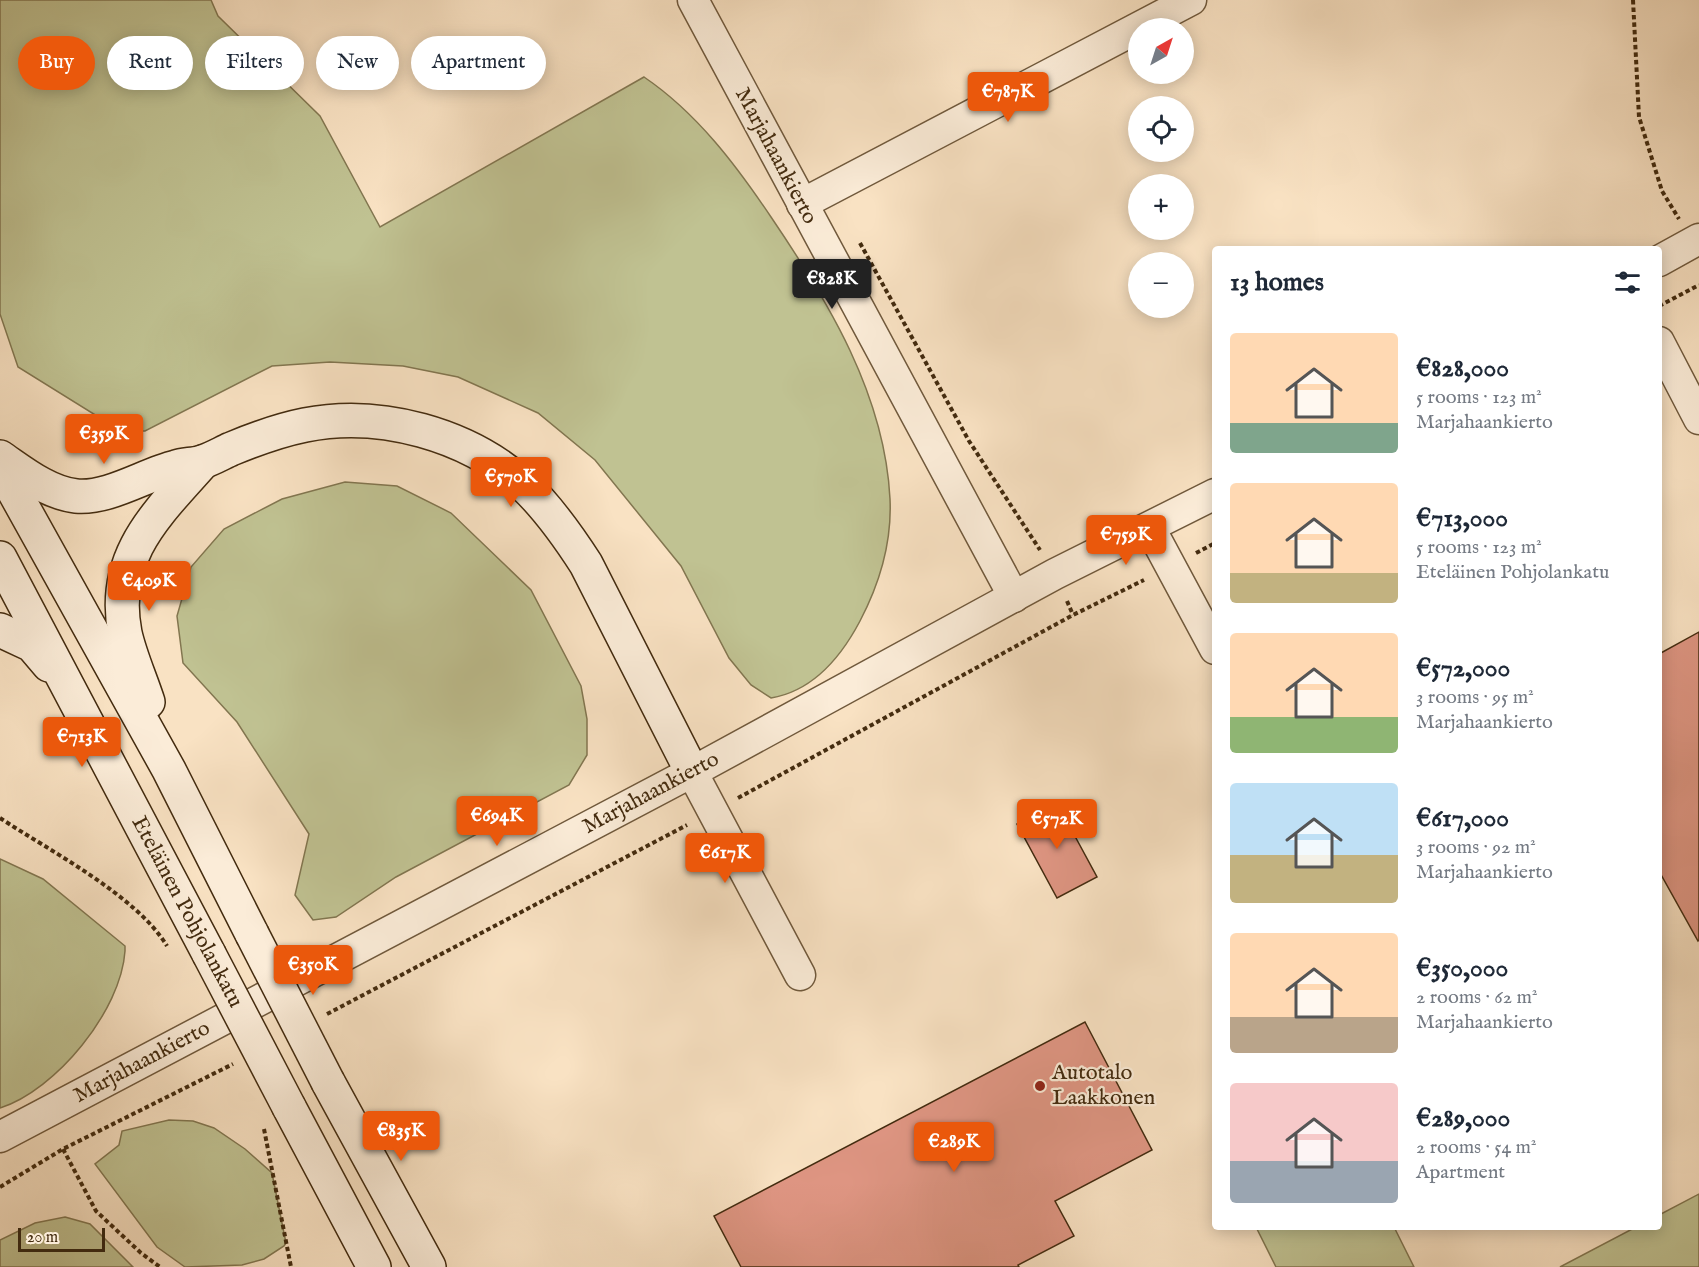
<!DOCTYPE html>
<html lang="en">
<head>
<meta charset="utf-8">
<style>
  body { margin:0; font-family:"IM FELL English",serif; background:#f6f6f7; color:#1f2937; height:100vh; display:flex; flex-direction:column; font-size:22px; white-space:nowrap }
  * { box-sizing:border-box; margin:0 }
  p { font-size:20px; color:#747a83 }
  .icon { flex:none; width:33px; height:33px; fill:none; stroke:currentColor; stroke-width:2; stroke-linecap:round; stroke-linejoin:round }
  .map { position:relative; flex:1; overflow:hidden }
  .details { position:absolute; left:1212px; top:246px; width:450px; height:984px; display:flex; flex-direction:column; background:#fff; border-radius:6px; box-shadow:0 3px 15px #0003 }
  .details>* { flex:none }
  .hud { position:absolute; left:18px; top:36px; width:570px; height:54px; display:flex; gap:12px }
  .needle { width:39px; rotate:39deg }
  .controls { position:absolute; left:1128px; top:18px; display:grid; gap:12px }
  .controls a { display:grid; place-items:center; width:66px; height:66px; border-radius:50%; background:#fff; box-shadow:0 3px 15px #0003; font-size:30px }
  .scale { position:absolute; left:18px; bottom:15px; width:87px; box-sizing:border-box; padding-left:6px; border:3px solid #432b0f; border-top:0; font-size:16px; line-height:21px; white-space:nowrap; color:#432b0f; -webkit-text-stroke:4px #fbecd8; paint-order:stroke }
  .price { position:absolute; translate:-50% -51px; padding:0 14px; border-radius:6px; background:#ea580c; color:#fff; font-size:20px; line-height:39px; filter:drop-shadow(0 2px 3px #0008) }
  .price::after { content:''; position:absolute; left:50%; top:36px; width:18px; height:14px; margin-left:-9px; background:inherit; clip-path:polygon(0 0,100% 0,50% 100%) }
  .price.selected { background:#222; color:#fff }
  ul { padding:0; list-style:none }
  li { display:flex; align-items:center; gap:18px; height:150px; padding:0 18px }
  li span { display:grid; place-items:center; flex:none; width:168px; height:120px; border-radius:6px; color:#555 }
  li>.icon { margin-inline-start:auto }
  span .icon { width:72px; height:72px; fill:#fffc; stroke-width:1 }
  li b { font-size:26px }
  h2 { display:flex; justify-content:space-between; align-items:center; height:72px; padding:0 18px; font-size:26px }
  .tag { padding:0 21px; border-radius:27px; background:#fff; box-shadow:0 3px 15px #0003; font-size:21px; line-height:54px }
  .tag.selected { background:#ea580c; color:#fff }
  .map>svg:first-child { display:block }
</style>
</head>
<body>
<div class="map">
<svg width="1699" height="1267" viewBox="0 0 1699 1267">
  <rect width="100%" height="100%" fill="#f9e2c3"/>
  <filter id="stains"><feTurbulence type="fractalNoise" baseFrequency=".00333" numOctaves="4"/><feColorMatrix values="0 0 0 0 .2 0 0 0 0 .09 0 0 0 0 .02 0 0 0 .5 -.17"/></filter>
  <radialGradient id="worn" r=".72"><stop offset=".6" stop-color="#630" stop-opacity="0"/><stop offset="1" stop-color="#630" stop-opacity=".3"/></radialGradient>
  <!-- green -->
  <g fill="#c0c292" stroke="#827650" stroke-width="1.5">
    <path d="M0,0h211l7,16 102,100 60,111 264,-150c53,36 92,88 127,140 57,84 114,178 119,282 2,43 -10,84 -30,122 -19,36 -47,70 -89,77l-20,-13 -22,-27 -48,-92 -86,-106 -57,-47 -80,-36 -55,-11 -73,-4 -58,4 -127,65h-24l-103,-64 -18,-53z"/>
    <polygon points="345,482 397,486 451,513 531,590 581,686 587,719 587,755 569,785 396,877 336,917 313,920 295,895 309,834 237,722 183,663 177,616 191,567 224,529 282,499"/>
    <path d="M0,859l43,20 82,67v5c-4,60 -69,139 -125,157z"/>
    <polygon points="169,1120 193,1121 214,1128 245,1149 272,1173 286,1243 284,1246 264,1259 242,1265 185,1267 157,1247 95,1164 119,1145 122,1131"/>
    <polygon points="1699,1194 1699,1267 1560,1267 1636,1227 1659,1227 1659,1215"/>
    <polygon points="65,1217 90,1224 133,1267 0,1267 0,1240 35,1223"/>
    <polygon points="1256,1227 1394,1227 1414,1267 1276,1267"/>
  </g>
  <!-- building -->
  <g fill="#de9582" stroke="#432b0f" stroke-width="1.5">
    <polygon points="1699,632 1699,940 1698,941 1659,871 1659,654"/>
    <polygon points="1057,803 1097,877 1057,898 1017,824"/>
    <polygon points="1085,1022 1152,1150 1055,1201 1074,1236 1018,1265 1019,1267 741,1267 714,1216"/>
  </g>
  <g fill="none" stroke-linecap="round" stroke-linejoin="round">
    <defs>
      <g id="minor">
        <polyline points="693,0 1014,597"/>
        <polyline points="802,204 1191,0"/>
        <polyline points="1659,261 1699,239"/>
        <polyline points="1659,342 1699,419"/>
        <polyline points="1150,528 1215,649"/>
        <polyline points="692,772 800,975"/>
        <polyline points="0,1137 692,772 1055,574 1215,494"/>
      </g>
      <g id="secondary">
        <path d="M0,457c22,15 48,36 76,39 33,3 68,-21 100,-29 8,-3 18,-2 26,-5 10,-3 20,-9 29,-13 24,-10 49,-19 74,-24 75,-15 163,9 220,61 24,23 43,50 61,78l106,208"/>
        <polyline points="0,466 169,770 252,934"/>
        <polyline points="0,558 209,954"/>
        <polyline points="0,630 32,645 49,665"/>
        <path d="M148,702c-7,-22 -18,-46 -23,-69 -15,-77 32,-119 78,-171"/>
        <polyline points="328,1082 429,1267"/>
        <polyline points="289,1107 374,1267"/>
      </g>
    </defs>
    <!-- minor casing -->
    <use href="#minor" stroke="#70593c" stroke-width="33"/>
    <!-- secondary casing -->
    <use href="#secondary" stroke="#432b0f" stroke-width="36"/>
    <!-- path -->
    <g stroke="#432b0f" stroke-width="4" stroke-dasharray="4.5 3" stroke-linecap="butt">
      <polyline points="1633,0 1639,117 1662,191 1679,219"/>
      <polyline points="860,243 969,441 1040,550"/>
      <polyline points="1659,306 1699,285"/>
      <polyline points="1196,553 1215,543"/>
      <polyline points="1067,601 1073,615"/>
      <polyline points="738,798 1073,615 1144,580"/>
      <path d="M0,818c50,33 137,78 167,128"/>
      <polyline points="327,1014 687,825"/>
      <polyline points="264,1129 291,1267"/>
      <polyline points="63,1149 96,1211 141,1253 160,1267"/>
      <polyline points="0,1187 63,1149 233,1064"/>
    </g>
    <!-- minor -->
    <use href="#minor" stroke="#fbecd8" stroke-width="30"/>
    <!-- secondary -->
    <use href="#secondary" stroke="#fbecd8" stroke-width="33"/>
    <defs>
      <g id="secondary-bridge">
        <polyline points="252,934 328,1082"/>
        <polyline points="209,954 289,1107"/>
      </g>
    </defs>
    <!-- secondary-bridge casing -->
    <use href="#secondary-bridge" stroke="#432b0f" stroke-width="36" stroke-linecap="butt"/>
    <!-- secondary-bridge -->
    <use href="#secondary-bridge" stroke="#fbecd8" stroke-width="33"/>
  </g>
  <!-- markers -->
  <circle fill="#8f2418" stroke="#fbecd8" stroke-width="2" cx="1040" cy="1086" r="6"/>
  <g text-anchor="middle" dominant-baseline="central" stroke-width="4.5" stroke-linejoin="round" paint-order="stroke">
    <!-- street labels -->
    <g font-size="22" fill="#432b0f" stroke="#fbecd8">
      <text transform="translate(776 156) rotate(62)">Marjahaankierto</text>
      <text transform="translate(651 793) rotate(-28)">Marjahaankierto</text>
      <text transform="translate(187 912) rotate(62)">Eteläinen Pohjolankatu</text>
      <text transform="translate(142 1062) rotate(-28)">Marjahaankierto</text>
    </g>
    <!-- poi labels -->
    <g font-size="22" fill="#432b0f" stroke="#fbecd8" text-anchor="start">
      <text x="1052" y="1073">Autotalo<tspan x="1052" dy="25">Laakkonen</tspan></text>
    </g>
  </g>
  <rect width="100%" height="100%" filter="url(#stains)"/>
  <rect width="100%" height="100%" fill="url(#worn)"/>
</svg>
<div class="controls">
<a><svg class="needle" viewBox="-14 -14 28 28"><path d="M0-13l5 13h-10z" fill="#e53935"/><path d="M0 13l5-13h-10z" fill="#747a83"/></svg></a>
<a><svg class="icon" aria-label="locate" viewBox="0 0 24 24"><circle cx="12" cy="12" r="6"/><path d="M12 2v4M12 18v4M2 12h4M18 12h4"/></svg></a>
<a>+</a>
<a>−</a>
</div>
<div class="scale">20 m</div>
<b class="price" style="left:1008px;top:123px">€787K</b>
<b class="price selected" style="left:832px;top:310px">€828K</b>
<b class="price" style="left:104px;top:465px">€359K</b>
<b class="price" style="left:511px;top:508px">€570K</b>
<b class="price" style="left:1126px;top:566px">€759K</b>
<b class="price" style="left:149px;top:612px">€409K</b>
<b class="price" style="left:82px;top:768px">€713K</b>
<b class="price" style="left:497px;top:847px">€694K</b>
<b class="price" style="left:1057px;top:850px">€572K</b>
<b class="price" style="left:725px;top:884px">€617K</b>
<b class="price" style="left:313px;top:996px">€350K</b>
<b class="price" style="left:401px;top:1162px">€835K</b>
<b class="price" style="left:954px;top:1173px">€289K</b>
<div class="hud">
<a class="tag selected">Buy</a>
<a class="tag">Rent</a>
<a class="tag">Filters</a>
<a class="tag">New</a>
<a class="tag">Apartment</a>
</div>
<section class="details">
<h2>13 homes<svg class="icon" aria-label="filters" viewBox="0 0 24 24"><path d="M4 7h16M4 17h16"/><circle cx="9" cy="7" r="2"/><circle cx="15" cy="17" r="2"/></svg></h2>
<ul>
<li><span style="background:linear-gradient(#ffd9b3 75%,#7fa58c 0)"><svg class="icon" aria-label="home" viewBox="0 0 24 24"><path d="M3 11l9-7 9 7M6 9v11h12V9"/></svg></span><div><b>€828,000</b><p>5 rooms · 123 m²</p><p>Marjahaankierto</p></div></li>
<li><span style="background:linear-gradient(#ffd9b3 75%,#c2b280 0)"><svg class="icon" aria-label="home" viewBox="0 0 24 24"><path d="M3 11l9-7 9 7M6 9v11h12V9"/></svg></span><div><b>€713,000</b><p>5 rooms · 123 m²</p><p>Eteläinen Pohjolankatu</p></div></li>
<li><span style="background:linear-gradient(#ffd9b3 70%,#8fb573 0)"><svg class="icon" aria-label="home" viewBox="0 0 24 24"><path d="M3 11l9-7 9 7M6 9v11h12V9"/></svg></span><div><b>€572,000</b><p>3 rooms · 95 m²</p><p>Marjahaankierto</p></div></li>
<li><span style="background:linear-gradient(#bfe0f5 60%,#c2b280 0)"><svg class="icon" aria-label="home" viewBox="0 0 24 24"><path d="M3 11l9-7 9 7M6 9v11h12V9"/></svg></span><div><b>€617,000</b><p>3 rooms · 92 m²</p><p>Marjahaankierto</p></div></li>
<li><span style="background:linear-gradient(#ffd9b3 70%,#b9a48a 0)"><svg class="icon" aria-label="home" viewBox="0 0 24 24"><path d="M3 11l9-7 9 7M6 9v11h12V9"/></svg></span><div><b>€350,000</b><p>2 rooms · 62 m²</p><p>Marjahaankierto</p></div></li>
<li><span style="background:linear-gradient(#f6c9c9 65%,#9aa5b1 0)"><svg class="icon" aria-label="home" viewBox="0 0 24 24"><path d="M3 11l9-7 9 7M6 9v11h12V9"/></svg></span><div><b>€289,000</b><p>2 rooms · 54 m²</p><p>Apartment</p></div></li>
</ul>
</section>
</div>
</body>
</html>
